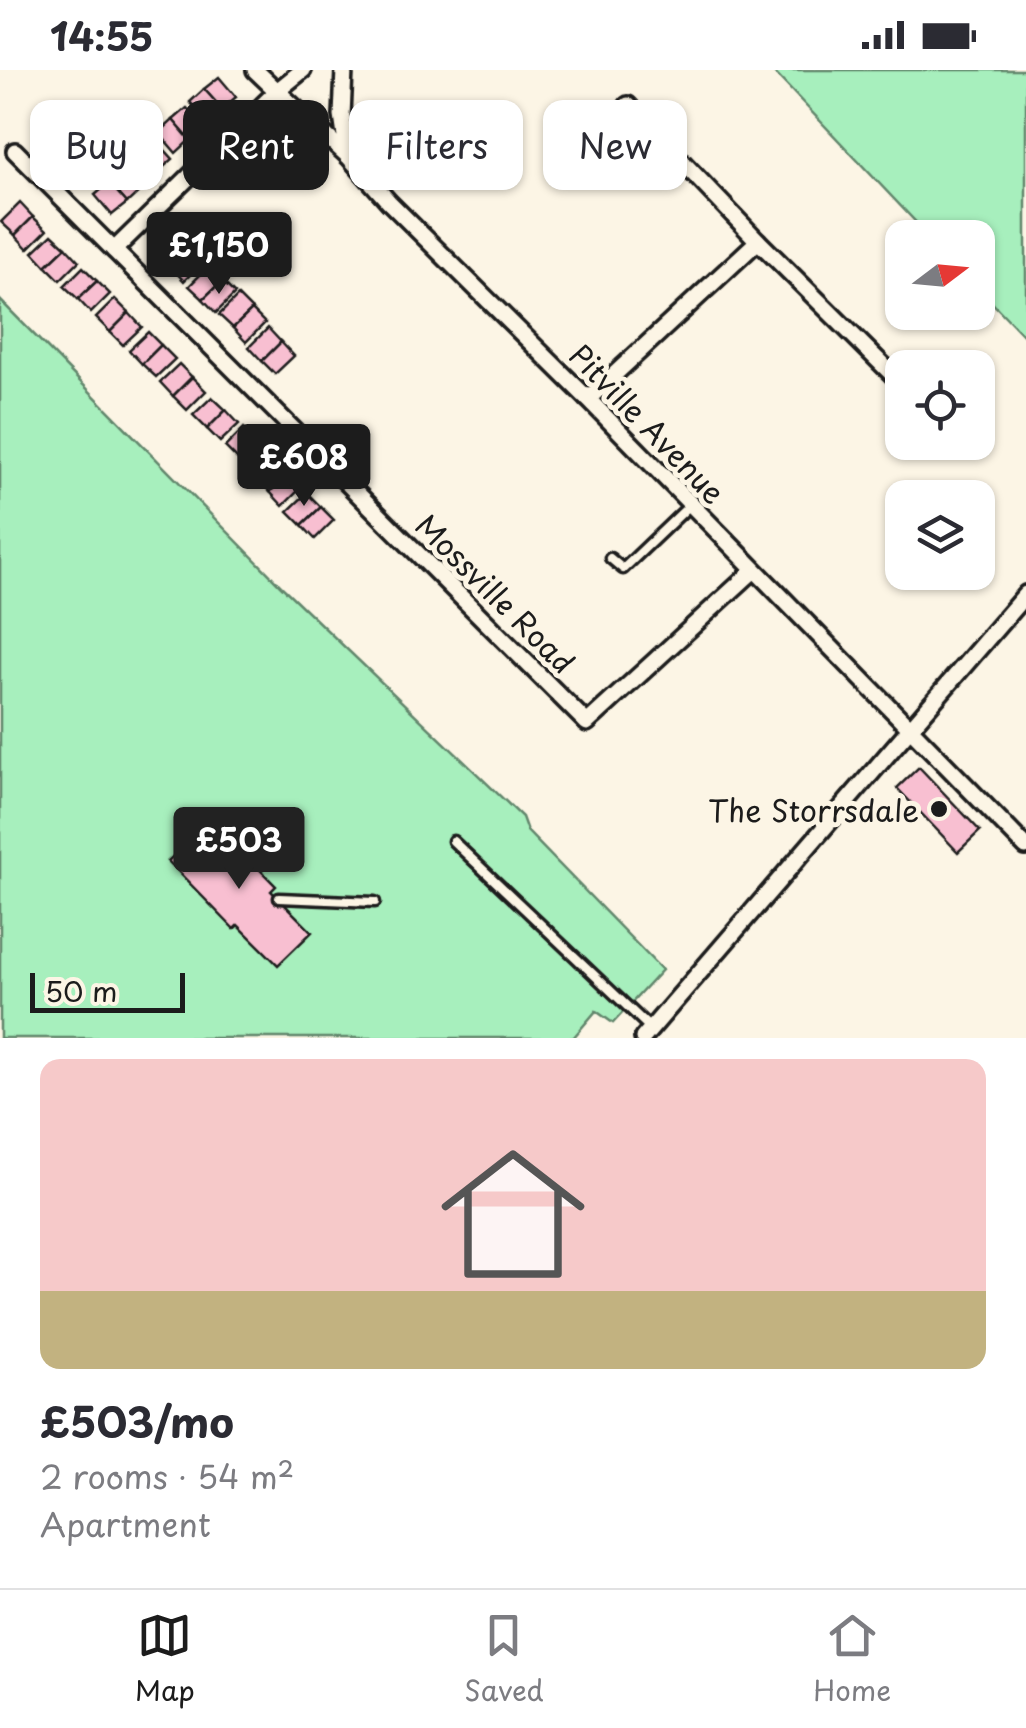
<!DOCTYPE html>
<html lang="en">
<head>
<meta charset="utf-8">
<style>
  body { margin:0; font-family:"Playpen Sans",sans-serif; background:#f7f7f7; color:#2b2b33; height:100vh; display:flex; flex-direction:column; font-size:38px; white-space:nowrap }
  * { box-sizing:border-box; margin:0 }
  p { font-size:32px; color:#7c7c81 }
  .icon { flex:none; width:55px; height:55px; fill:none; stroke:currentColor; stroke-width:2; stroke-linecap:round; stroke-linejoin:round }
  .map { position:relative; height:968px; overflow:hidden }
  .panel { display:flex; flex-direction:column; background:#fff; flex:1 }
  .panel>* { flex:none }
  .guide { position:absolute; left:30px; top:30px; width:968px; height:90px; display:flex; gap:20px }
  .needle { width:65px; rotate:74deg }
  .buttons { position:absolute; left:885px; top:150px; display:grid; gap:20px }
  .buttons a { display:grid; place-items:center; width:110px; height:110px; border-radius:20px; background:#fff; box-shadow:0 2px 8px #0004; font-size:50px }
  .scale { position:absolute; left:30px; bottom:25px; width:155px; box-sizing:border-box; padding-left:10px; border:5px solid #1c1c1c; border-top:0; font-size:28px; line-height:35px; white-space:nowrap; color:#1c1c1c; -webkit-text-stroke:8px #fcf5e5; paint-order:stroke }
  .price { position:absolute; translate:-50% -85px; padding:0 22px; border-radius:10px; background:#1c1c1c; color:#fff; font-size:32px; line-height:65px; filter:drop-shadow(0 2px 5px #0008) }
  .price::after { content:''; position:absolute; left:50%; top:60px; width:30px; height:22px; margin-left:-15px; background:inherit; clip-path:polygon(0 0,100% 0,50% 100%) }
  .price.current { background:#222; color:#fff }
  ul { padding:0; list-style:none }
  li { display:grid; align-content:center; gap:20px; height:530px; padding:0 40px }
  li span { display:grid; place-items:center; height:310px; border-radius:20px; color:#555 }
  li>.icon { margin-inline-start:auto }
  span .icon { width:180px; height:180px; fill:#fffc; stroke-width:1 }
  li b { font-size:42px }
  .pill { padding:0 35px; border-radius:20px; background:#fff; box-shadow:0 2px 8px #0004; font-size:35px; line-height:90px }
  .pill.current { background:#1c1c1c; color:#fff }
  .status { display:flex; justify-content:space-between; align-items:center; height:70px; padding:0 50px; background:#fff; direction:ltr }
  .status svg { height:28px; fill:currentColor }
  .tab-bar { display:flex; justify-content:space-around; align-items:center; height:140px; border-top:2px solid #e1e1e2; background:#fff; font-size:28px; color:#7c7c81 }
  .tab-bar a { display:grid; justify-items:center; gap:5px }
  .tab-bar .current { color:#1c1c1c }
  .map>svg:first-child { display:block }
</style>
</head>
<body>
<div class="status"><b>14:55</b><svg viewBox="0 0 49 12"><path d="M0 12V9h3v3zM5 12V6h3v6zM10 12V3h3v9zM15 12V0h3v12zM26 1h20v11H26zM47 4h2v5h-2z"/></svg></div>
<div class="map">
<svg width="1026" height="968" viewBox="0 0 1026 968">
  <rect width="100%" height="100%" fill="#fcf5e5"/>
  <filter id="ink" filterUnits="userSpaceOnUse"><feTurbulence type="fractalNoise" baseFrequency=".01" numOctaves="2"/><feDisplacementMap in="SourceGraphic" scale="20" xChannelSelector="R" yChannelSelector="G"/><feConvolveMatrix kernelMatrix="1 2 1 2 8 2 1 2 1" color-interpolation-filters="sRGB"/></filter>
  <g filter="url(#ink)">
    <!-- green -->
    <g fill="#a7efbd" stroke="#62866c" stroke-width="2.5">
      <polygon points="772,0 1026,0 1026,268 978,218 978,168 930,167"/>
      <polygon points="0,230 281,516 522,747 527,761 662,900 613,953 596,941 573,968 0,968"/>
    </g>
    <!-- building -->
    <g fill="#f8bfd1" stroke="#1c1c1c" stroke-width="2.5">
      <polygon points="219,7 236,27 222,39 204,19"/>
      <polygon points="204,19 222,39 208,52 190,32"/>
      <polygon points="187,38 205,57 190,70 173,50"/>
      <polygon points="173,50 190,70 176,83 159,63"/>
      <polygon points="155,69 173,89 159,101 141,81"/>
      <polygon points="141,81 159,101 144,114 127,94"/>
      <polygon points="123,100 141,120 127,133 109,113"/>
      <polygon points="109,113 127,133 112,145 95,125"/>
      <polygon points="20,133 33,147 15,165 1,152"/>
      <polygon points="33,147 47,160 28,179 15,165"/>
      <polygon points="52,164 66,177 46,196 33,182"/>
      <polygon points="176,165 190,178 171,197 158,183"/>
      <polygon points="66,177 79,191 60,210 46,196"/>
      <polygon points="190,178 203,192 184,211 171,197"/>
      <polygon points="83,197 97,211 78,229 64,216"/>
      <polygon points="208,197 222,211 203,229 189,216"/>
      <polygon points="97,211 110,224 91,243 78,229"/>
      <polygon points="222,211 235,224 216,243 203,229"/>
      <polygon points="238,226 252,240 233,258 219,245"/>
      <polygon points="115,229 129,243 110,262 96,248"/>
      <polygon points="252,240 265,253 246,272 233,258"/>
      <polygon points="129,243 142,257 123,275 110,262"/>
      <polygon points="268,258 281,272 262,291 249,277"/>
      <polygon points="148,262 161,275 142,294 129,280"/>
      <polygon points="281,272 294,286 275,304 262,291"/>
      <polygon points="161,275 175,289 156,307 142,294"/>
      <polygon points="179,294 192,307 173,326 160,312"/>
      <polygon points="192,307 206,321 187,340 173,326"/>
      <polygon points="212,327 226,340 207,359 193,345"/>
      <polygon points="226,340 239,354 220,372 207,359"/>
      <polygon points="244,358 257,372 239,391 225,377"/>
      <polygon points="257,372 271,386 252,404 239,391"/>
      <polygon points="275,390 289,403 270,422 257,408"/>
      <polygon points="289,403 302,417 283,436 270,422"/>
      <polygon points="307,423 321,437 302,455 288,441"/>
      <polygon points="321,437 334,450 315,469 302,455"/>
      <polygon points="919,697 980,761 958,782 897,718"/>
      <polygon points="211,750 276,816 271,821 312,862 278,895 238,855 234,859 168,791"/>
    </g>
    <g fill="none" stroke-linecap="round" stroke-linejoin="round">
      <defs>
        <g id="lane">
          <polyline points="610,488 623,499 690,435"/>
          <polyline points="453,771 650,958"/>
          <polyline points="279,828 375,832"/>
        </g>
        <g id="street">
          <polyline points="303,0 277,21 348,86"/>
          <polyline points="344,0 342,46 348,86 389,132 588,329 1026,777"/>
          <polyline points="628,35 758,171 901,313"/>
          <polyline points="15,81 587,653 753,501"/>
          <polyline points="114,180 277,21 255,0"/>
          <polyline points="588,329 758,171"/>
          <polyline points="643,968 1026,524"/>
        </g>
      </defs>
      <!-- lane casing -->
      <use href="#lane" stroke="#1c1c1c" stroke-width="15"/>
      <!-- street casing -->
      <use href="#street" stroke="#1c1c1c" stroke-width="22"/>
      <!-- lane -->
      <use href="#lane" stroke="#fcf5e5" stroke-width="8"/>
      <!-- street -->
      <use href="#street" stroke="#fcf5e5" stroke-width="15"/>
    </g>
  </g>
  <!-- markers -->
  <circle fill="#1c1c1c" stroke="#fcf5e5" stroke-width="4" cx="939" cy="739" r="10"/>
  <g text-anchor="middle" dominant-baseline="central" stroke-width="10" stroke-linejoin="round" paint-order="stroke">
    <!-- street labels -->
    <g font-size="30" fill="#1c1c1c" stroke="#fcf5e5">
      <text transform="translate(648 353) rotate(46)">Pitville Avenue</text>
      <text transform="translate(496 523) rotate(45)">Mossville Road</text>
    </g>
    <!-- poi labels -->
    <g font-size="30" fill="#1c1c1c" stroke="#fcf5e5" text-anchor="end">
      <text x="919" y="739">The Storrsdale</text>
    </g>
  </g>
</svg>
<div class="buttons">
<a><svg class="needle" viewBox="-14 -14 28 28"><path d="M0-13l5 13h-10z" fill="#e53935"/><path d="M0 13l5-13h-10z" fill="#7c7c81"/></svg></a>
<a><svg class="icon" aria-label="locate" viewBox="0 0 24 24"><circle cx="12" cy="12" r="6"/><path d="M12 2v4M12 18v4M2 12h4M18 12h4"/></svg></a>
<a><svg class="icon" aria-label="layers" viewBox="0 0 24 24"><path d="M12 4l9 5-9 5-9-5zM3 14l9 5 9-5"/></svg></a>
</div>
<div class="scale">50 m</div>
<b class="price" style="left:219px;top:227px">£1,150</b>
<b class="price" style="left:304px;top:439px">£608</b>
<b class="price current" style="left:239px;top:822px">£503</b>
<div class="guide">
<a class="pill">Buy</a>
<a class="pill current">Rent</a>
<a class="pill">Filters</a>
<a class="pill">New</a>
</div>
</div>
<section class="panel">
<ul>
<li><span style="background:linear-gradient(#f6c9c9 75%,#c2b280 0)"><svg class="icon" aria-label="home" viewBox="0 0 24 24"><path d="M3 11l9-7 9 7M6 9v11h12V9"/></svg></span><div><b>£503/mo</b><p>2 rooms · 54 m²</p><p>Apartment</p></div></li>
</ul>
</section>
<nav class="tab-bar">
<a class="current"><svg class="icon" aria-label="map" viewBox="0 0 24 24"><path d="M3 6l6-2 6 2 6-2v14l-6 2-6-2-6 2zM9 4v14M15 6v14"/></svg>Map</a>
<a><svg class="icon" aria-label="saved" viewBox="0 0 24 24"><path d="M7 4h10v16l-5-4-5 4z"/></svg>Saved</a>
<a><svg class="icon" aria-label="home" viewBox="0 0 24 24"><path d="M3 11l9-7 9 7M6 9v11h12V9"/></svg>Home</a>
</nav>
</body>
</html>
